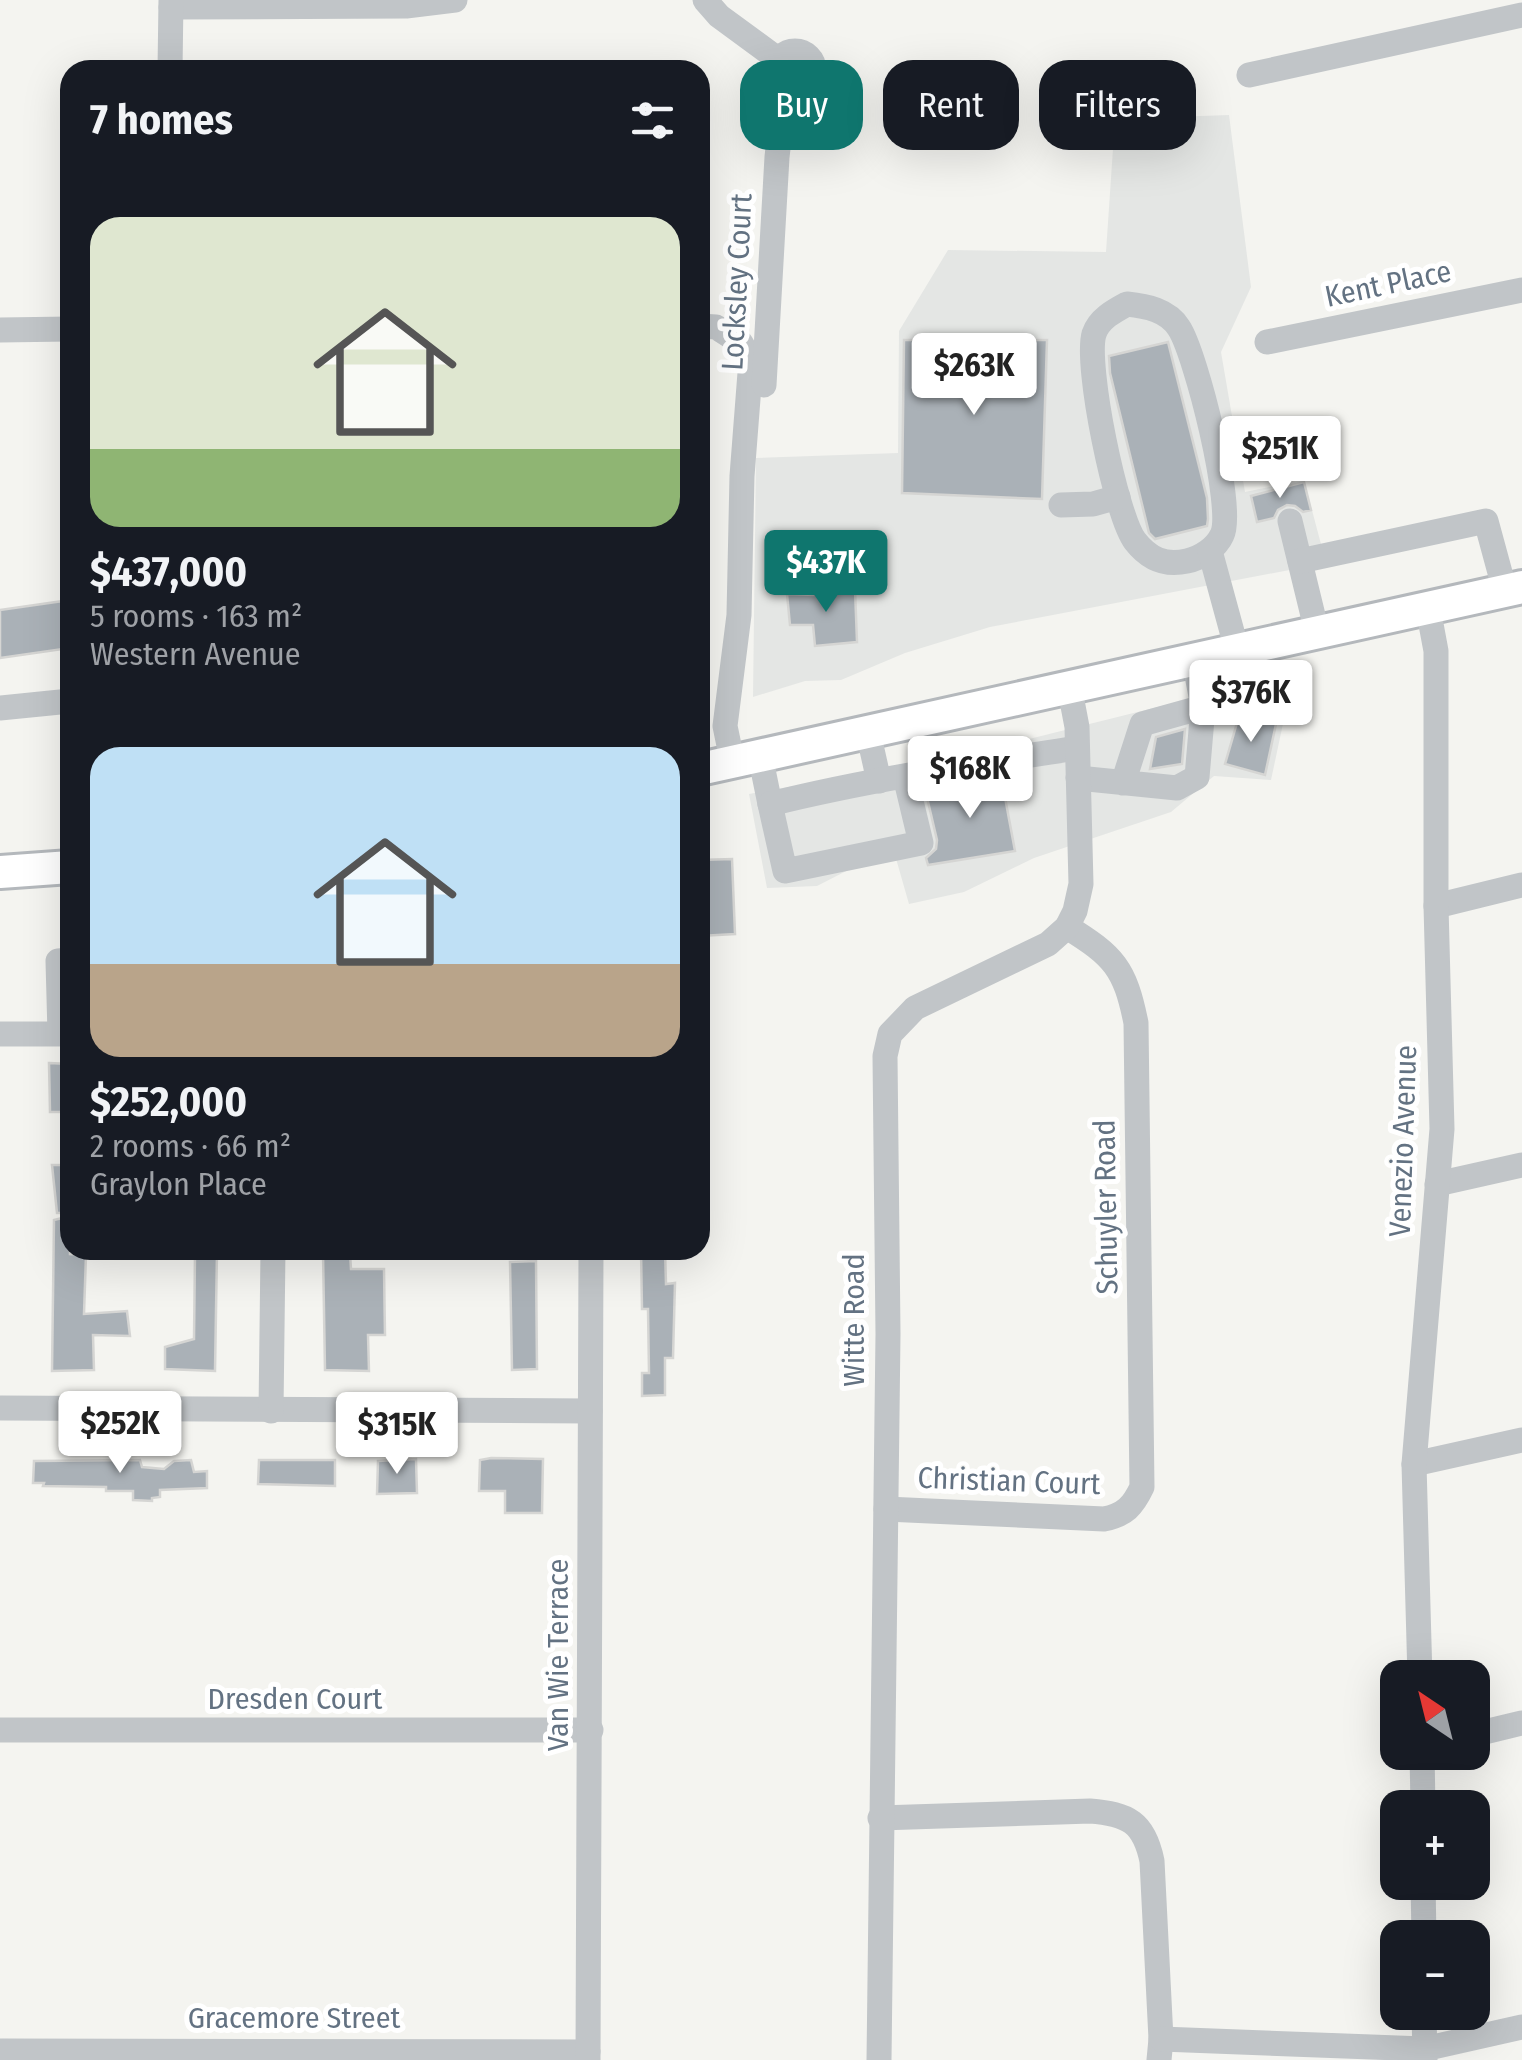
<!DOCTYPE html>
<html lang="en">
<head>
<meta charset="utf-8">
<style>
  body { margin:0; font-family:"Fira Sans Condensed",sans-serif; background:#242831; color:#f1f3f6; height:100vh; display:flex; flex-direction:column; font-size:38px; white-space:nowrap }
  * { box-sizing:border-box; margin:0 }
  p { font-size:32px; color:#9ea1a6 }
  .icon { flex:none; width:55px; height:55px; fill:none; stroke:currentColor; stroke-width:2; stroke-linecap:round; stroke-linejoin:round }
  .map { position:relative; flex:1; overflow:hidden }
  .sheet { position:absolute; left:60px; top:60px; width:650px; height:1200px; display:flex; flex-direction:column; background:#171b24; border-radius:30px; box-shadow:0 10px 40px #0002 }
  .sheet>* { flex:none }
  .top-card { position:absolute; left:740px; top:60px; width:630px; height:90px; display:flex; gap:20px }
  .needle { width:65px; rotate:325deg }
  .controls { position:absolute; left:1380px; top:1660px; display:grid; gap:20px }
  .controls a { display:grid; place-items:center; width:110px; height:110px; border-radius:20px; background:#171b24; box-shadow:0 10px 40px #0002; font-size:50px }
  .price { position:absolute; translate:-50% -85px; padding:0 22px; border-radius:10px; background:#fff; color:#222; font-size:32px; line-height:65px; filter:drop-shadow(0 2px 5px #0008) }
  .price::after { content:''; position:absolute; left:50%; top:60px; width:30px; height:22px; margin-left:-15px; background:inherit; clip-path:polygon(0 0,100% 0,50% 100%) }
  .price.on { background:#0f766e; color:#fff }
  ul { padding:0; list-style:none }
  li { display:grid; align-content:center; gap:20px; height:530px; padding:0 30px }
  li span { display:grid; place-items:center; height:310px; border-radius:30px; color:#555 }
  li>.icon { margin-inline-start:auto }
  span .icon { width:180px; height:180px; fill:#fffc; stroke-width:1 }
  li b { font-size:42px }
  h2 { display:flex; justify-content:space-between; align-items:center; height:120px; padding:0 30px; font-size:42px }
  .tag { padding:0 35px; border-radius:30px; background:#171b24; box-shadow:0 10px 40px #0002; font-size:35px; line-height:90px }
  .tag.on { background:#0f766e; color:#fff }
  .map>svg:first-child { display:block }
</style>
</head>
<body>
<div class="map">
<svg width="1522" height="2060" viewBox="0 0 1522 2060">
  <rect width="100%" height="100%" fill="#f4f4f0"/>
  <!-- built -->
  <g fill="#e4e6e4">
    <polygon points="1229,115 1251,287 1221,352 1245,492 1304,480 1326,563 990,627 905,653 841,680 805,681 753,697 756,458 898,453 899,331 948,250 1106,252 1115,119"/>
    <polygon points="1230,689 1284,719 1271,780 1214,776 1171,812 1034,858 964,892 909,904 895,855 858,865 817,886 767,888 749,794 961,756"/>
  </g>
  <!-- building -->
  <g fill="#aab1b7" stroke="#d5d5d3" stroke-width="2.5">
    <polygon points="904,340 1047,340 1042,499 902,493"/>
    <polygon points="1168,342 1207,498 1208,519 1207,526 1155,539 1149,533 1110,373 1109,356"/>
    <polygon points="1304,482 1311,510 1303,512 1295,506 1287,505 1278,510 1274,518 1257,522 1251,496"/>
    <polygon points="811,589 855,589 857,642 815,646 813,625 790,625 787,594 813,595"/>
    <polygon points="70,600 70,648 0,658 0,610"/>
    <polygon points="1239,716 1276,724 1265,775 1225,764"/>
    <polygon points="1185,729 1182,764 1150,769 1156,737"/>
    <polygon points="1001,776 1015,851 928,865 926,858 936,849 937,840 925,789"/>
    <polygon points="732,859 735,934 700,936 700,860"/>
    <polygon points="49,1063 70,1064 70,1112 50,1112"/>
    <polygon points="52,1165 70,1165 70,1213 57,1213"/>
    <polygon points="70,1216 70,1254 86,1255 84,1314 127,1311 130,1336 93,1335 94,1370 52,1371 54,1220"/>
    <polygon points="641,1250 665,1250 666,1284 675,1283 673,1358 665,1358 665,1395 642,1396 642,1373 649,1373 648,1309 642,1309"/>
    <polygon points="217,1252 215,1371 165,1369 165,1347 194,1339 195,1254"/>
    <polygon points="323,1253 350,1253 351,1269 384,1269 385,1335 368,1335 369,1371 325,1370"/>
    <polygon points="536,1261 537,1369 512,1370 510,1262"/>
    <polygon points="491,1458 543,1459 542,1513 505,1513 505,1491 479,1491 480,1460"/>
    <polygon points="416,1459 417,1493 377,1494 378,1461"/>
    <polygon points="140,1460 142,1467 164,1469 174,1461 191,1460 194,1472 207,1471 207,1488 160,1490 160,1497 152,1498 152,1501 133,1500 133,1491 106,1491 106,1487 43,1486 44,1483 33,1483 34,1461"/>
    <polygon points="259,1460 335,1460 335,1486 258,1484"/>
  </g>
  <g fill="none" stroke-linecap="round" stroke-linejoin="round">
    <defs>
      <g id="major">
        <polyline points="700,769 1522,587"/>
        <polyline points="0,872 70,867"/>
      </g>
    </defs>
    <!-- major casing -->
    <use href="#major" stroke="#b4b8bc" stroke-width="38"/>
    <!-- minor -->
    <g stroke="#c1c5c8" stroke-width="25">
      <polyline points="705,0 719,16 779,60"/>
      <polyline points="171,7 406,6 455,0"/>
      <circle cx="795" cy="70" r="19"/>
      <polyline points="170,70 171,0"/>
      <polyline points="1249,75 1522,15"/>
      <path d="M1127,304c19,2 41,6 52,24 17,26 56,181 43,207 -6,13 -21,23 -35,26 -22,5 -38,-2 -52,-20 -19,-25 -50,-176 -41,-207 5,-15 20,-23 33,-30z"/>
      <polyline points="700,326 716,327 741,343 751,360 742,476 739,615 725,726 732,760"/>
      <polyline points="0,330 70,329"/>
      <polyline points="1267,342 1522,290"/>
      <polyline points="764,385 777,157 781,122 790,88"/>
      <polyline points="1061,505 1093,504 1118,497"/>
      <polyline points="1290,521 1317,632"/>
      <polyline points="1210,551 1237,650"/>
      <polyline points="1300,561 1486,521 1505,591"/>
      <polyline points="1194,659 1203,707"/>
      <polyline points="0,708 70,701"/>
      <polyline points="868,732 879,781"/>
      <polyline points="760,755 770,804"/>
      <path d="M905,776l16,67 -136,28 -15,-67c101,-25 204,-40 307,-56"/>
      <polyline points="1078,778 1177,788 1197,777 1203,707 1142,724 1123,783"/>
      <polyline points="1436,906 1522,885"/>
      <polyline points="0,1034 60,1034 58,961 70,960"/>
      <polyline points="1437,1184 1522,1165"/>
      <polyline points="0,1408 590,1411"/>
      <polyline points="271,1411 273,1250"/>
      <polyline points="1414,1464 1522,1440"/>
      <path d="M886,1509l218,10c21,-4 29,-13 38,-32l-6,-464c-11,-55 -22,-67 -69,-96"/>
      <polyline points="1420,1678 1414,1464 1442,1129 1436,906 1436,651 1428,608"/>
      <polyline points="0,1730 591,1730"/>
      <polyline points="1472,1735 1522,1723"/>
      <polyline points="1422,1752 1423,1808"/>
      <path d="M880,1818l210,-7c38,3 54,11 62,50l9,178 -2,21"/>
      <polyline points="1423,1882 1424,1938"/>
      <polyline points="1424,2012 1425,2060"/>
      <polyline points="1161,2039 1424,2049 1522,2027"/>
      <polyline points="0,2051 588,2052"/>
      <polyline points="588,2060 591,1250"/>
      <polyline points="879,2060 888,1334 885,1056 890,1034 915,1008 1048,944 1067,927 1075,911 1081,884 1077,727 1069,685"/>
    </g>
    <!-- major -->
    <use href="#major" stroke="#fff" stroke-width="32"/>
  </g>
  <g text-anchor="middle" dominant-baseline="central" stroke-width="10" stroke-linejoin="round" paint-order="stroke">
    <!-- street labels -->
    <g font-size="30" fill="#637282" stroke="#fff">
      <text transform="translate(737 282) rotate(-87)">Locksley Court</text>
      <text transform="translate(1388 284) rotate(-12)">Kent Place</text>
      <text transform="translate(1403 1141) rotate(-88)">Venezio Avenue</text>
      <text transform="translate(1106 1207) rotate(-91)">Schuyler Road</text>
      <text transform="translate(854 1320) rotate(-90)">Witte Road</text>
      <text transform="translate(1009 1481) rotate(2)">Christian Court</text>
      <text transform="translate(558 1655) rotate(-90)">Van Wie Terrace</text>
      <text x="295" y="1699">Dresden Court</text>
      <text x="294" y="2018">Gracemore Street</text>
    </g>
  </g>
</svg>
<div class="controls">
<a><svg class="needle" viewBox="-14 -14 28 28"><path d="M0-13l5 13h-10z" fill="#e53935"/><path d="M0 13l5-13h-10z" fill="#9ea1a6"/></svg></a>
<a>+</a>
<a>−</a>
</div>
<b class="price" style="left:974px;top:418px">$263K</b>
<b class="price" style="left:1280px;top:501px">$251K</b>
<b class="price on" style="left:826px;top:615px">$437K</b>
<b class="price" style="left:1251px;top:745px">$376K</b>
<b class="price" style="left:970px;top:821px">$168K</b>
<b class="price" style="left:120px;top:1476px">$252K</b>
<b class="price" style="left:397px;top:1477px">$315K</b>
<div class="top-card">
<a class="tag on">Buy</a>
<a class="tag">Rent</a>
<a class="tag">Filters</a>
</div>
<section class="sheet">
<h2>7 homes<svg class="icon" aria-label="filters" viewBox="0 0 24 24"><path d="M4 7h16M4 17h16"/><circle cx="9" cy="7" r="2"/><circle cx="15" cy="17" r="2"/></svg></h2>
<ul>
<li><span style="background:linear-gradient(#dfe7d0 75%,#8fb573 0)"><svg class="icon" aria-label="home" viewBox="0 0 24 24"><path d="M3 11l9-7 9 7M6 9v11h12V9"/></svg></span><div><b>$437,000</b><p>5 rooms · 163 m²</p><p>Western Avenue</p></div></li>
<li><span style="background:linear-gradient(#bfe0f5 70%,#b9a48a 0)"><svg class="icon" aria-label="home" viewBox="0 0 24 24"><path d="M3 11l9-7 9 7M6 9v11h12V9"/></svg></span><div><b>$252,000</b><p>2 rooms · 66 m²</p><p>Graylon Place</p></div></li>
</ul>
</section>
</div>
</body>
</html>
